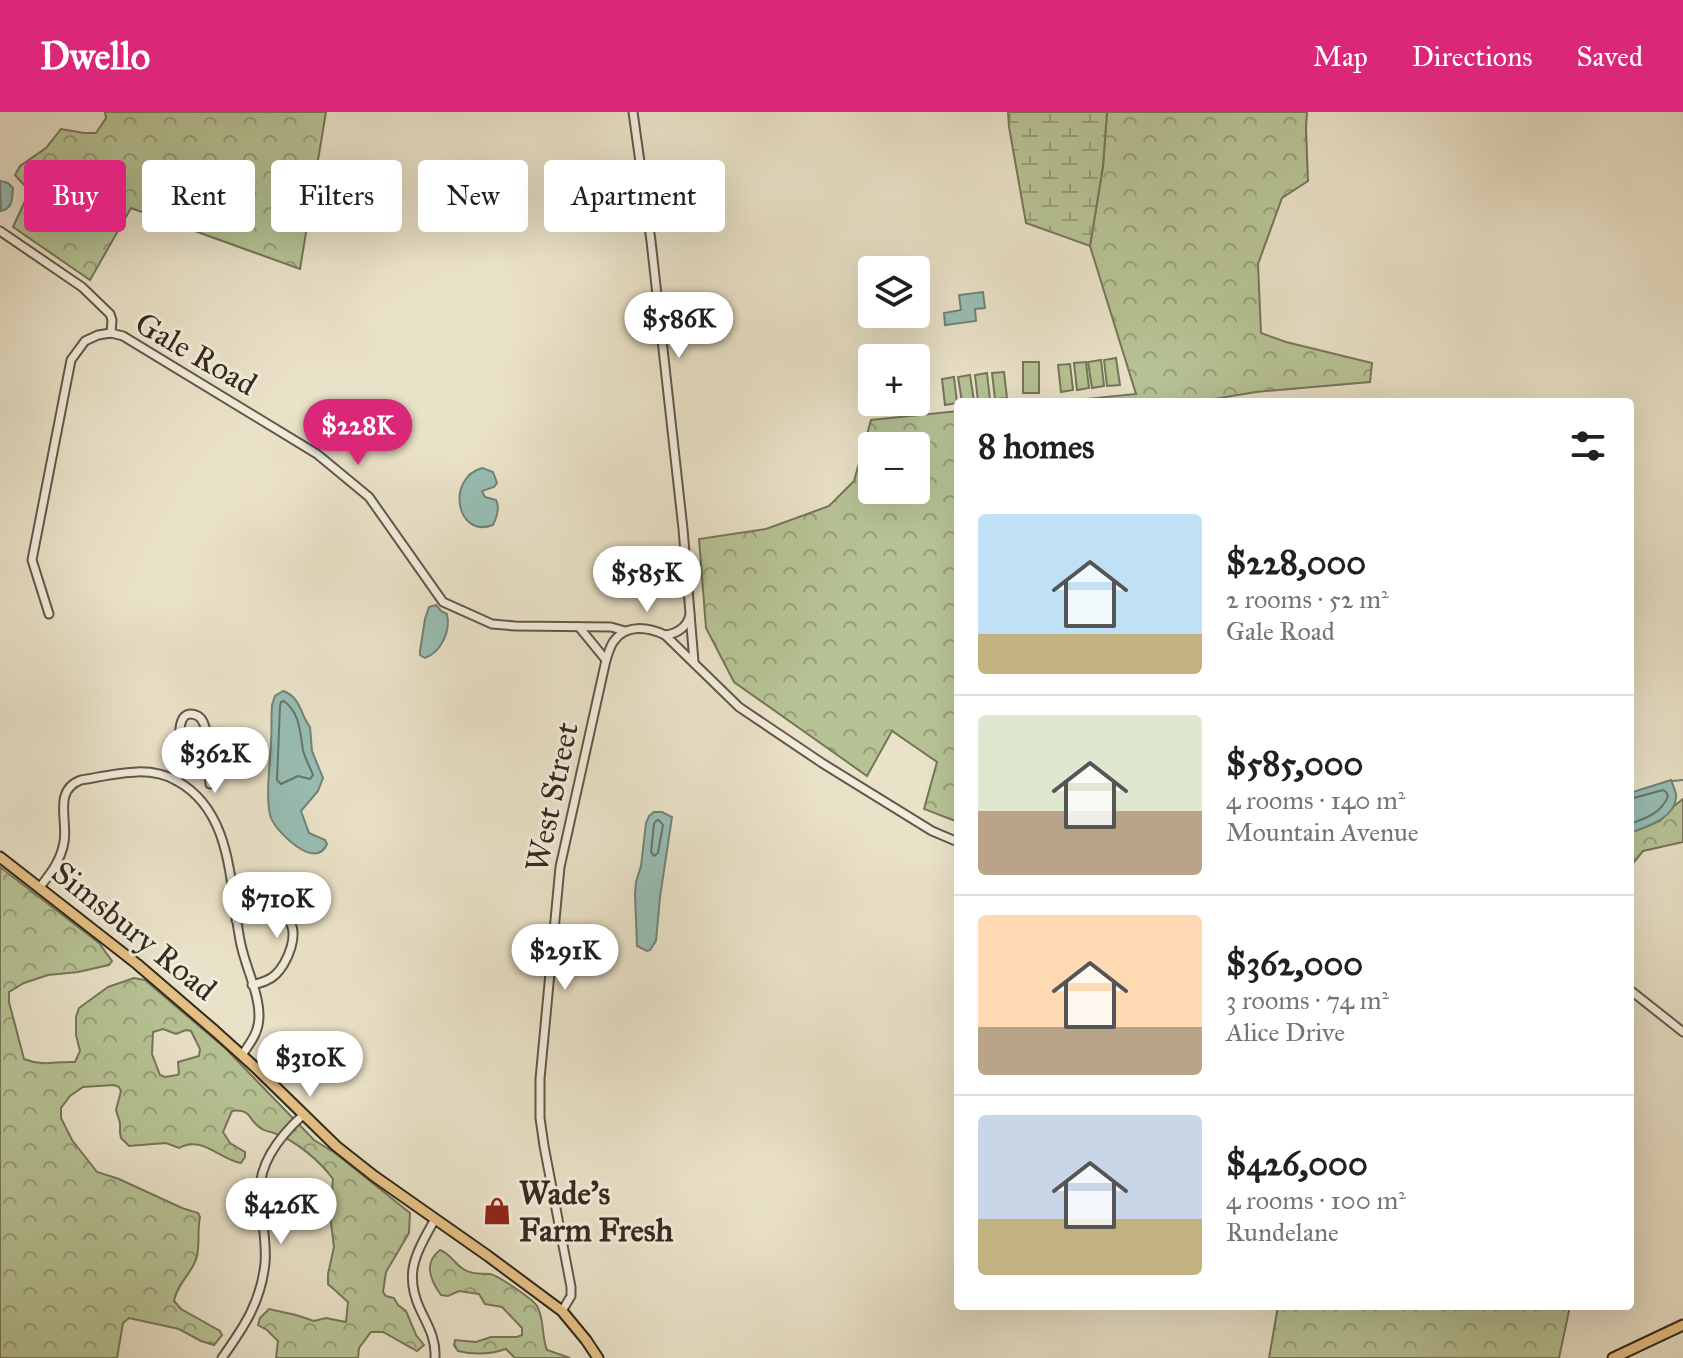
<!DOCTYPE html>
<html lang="en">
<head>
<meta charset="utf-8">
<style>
  body { margin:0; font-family:"IM FELL Great Primer",serif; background:#f6f6f6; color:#202124; height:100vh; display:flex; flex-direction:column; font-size:30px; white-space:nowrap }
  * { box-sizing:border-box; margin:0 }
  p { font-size:26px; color:#757577 }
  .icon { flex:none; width:44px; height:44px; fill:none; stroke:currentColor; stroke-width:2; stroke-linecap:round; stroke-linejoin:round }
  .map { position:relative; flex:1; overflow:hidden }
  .drawer { position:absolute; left:954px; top:286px; width:680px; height:912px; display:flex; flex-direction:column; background:#fff; border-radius:8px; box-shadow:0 8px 32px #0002 }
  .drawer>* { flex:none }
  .top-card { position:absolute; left:24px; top:48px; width:760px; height:72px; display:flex; gap:16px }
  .buttons { position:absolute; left:858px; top:144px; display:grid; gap:16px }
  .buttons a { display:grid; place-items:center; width:72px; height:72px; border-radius:8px; background:#fff; box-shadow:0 8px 32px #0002; font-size:40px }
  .price { position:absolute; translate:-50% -68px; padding:0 18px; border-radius:28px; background:#fff; color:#222; font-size:26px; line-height:52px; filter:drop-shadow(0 2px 4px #0008) }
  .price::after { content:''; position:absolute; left:50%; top:48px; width:24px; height:18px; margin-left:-12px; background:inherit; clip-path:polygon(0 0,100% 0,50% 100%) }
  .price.active { background:#db2777; color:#fff }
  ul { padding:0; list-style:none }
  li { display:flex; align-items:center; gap:24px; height:200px; padding:0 24px }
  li+li { border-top:2px solid #e0e0e0 }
  li span { display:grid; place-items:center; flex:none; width:224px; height:160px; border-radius:8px; color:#555 }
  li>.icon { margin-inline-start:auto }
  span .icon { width:96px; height:96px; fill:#fffc; stroke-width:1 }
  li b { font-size:34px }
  h2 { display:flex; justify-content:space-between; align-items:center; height:96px; padding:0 24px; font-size:34px }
  .pill { padding:0 28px; border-radius:8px; background:#fff; box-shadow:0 8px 32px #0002; font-size:28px; line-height:72px }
  .pill.active { background:#db2777; color:#fff }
  header { display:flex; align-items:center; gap:48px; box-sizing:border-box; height:112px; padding:0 40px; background:#db2777; color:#fff }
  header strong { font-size:38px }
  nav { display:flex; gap:44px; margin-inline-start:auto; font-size:28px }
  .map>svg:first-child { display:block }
</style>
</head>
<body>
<header>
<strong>Dwello</strong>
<nav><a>Map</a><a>Directions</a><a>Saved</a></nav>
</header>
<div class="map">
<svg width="1683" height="1246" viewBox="0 0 1683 1246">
  <defs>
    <pattern id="forest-crowns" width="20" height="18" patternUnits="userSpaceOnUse" patternTransform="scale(2)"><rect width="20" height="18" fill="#b7c395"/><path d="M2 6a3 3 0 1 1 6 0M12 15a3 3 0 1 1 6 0" fill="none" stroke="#969f79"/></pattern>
    <pattern id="wetland-marsh" width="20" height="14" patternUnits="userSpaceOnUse" patternTransform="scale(2)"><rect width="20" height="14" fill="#b7c395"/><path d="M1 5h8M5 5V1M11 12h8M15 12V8" fill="none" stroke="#969f79"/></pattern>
  </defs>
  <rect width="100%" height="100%" fill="#eae2c8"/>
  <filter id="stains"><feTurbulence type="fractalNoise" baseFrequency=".0025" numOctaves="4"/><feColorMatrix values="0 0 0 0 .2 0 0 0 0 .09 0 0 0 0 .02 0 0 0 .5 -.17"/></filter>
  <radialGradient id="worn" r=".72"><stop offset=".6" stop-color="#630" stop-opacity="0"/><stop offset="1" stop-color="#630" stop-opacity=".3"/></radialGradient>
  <!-- grass -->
  <g fill="#b7c395" stroke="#76765a" stroke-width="2">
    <polygon points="1116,246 1120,273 1107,274 1104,248"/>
    <polygon points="1101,248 1104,274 1092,276 1088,250"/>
    <rect x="1023" y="250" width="16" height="31"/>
    <polygon points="1086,250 1089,276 1077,278 1074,251"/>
    <polygon points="1070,252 1073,278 1061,280 1058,253"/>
    <polygon points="1004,260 1007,286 995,287 992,261"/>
    <polygon points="987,261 990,288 978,289 975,263"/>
    <polygon points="970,263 974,289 962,290 958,265"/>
    <polygon points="954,265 957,291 945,293 942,267"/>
  </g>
  <!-- forest -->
  <g fill="url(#forest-crowns)" stroke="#76765a" stroke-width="2" fill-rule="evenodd">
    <polygon points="105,0 326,0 300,157 131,96 90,168 13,115 26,87 26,75 15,63 20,54 46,36 61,17 84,21 96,21 106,6"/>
    <polygon points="1107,0 1307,0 1306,16 1308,69 1282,86 1258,152 1261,221 1286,230 1372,251 1370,270 1256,280 1196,290 1057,290 1136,282 1090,134 1103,54"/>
    <path d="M958,299v411l-34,-13 13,-47 -45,-31 -25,45 -133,-94 -28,-54 -7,-89 67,-10 63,-23 25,-25 17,-61zM916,334v44h-44v-44z"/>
    <polygon points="1683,687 1683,730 1643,739 1630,755 1630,721 1660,709 1674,694"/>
    <path d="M0,755l99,76 13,18 -3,4 -31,7 -30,3 -24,8 -15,9v10l15,57c21,8 30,2 51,3l5,-11 -4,-16v-18l3,-9 29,-21 26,-9 11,2 81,69 88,91 21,13 75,60 -1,20 -23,39 -3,20 3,4 8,2 4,7 8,6 10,24 8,10 -7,6 -34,-19h-12l-12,16 -1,10h-82l2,-17 -11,-11 -9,-5 2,-7 9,-9 27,6 18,6 12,-3 20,4 2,-20 -20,-18v-10l6,-27 -4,-32 3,-36c-13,-18 -38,-39 -59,-46 -4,-1 -9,-2 -12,-4 -14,-7 -9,-21 -30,-18l-9,21 7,11 15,9v5l-4,6c-22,-4 -39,-28 -62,-15l-13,-5 -37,3 -8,-8 -1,-5v-10l-4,-13 5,-19 -2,-4 -5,-2 -31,2 -13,9 -9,12v10l11,22 25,32 22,7 63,29 16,5 2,4c-3,13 0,26 -3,39 -4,17 -20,27 -23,45l7,8 39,22 2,4 -8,10 -13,-4 -22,-12 -50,-11 -6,5 -6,35h-117zM163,917l13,5 10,-4 5,1 9,18 -1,7 -21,6 1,12 -2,1 -12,2 -5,-2 -8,-21 1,-22z"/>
    <path d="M440,1138c11,4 15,15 25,20 8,5 16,3 25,4 7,1 43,25 47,32 8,14 4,30 10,44l23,8h-55l-9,-9c-15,5 -32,6 -48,2l-4,-6 1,-5 21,2 15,-5h26l5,-2v-7l-20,-21 -17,-3 -6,-10 -20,-3 -11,5 -7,-1c-11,-15 -18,-32 -1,-45z"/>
    <polygon points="1278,1194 1570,1194 1559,1246 1269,1246"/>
  </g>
  <!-- wetland -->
  <polygon fill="url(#wetland-marsh)" stroke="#76765a" stroke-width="2" points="1008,0 1107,0 1103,54 1090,134 1026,111 1009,15"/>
  <!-- water -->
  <g fill="#98beb4" stroke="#708378" stroke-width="2">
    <path d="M0,69l8,2 5,5c-1,10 0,21 -12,23z"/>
    <polygon points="983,180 985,196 975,197 976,209 945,213 944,201 961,198 959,183"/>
    <path d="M482,356l11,4 4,11 -3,4 -12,4 3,6 11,3c4,8 1,17 -3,25 -37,14 -47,-47 -11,-57z"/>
    <path d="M436,493l5,6 6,3c4,17 -6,38 -22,44l-5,-3v-4l5,-32 4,-12z"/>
    <path d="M283,579c18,6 17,23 27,36l2,24 11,27 -5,13 -17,20 8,22 16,7 2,4c-11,27 -50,-11 -56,-26 -6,-17 -1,-56 0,-75 1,-13 0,-25 1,-38l3,-9z"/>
    <path d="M1671,668c2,6 6,13 5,18 -2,21 -31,29 -46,35v-40z"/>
    <polygon points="654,700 662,700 672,705 660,785 656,829 650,838 647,839 637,834 635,782 636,770 641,754 646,711 649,704"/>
  </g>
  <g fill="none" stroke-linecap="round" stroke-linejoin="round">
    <!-- shore -->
    <g stroke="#66746a" stroke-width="2">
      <path d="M284,589c16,12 16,31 19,49 2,9 7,17 10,25l-3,4 -12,-3 -17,8 -4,-4 3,-74 1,-4z"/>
      <path d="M1630,687l33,-9 3,2 2,4c-6,17 -22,22 -38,28"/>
      <polygon points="659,708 663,713 658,741 654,744 651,740 654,712 656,709"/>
    </g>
    <!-- stream -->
    <polyline stroke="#708378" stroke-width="2" points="1672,669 1683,668"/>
    <defs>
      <g id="minor">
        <polyline points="633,0 651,129 683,417 694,550"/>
        <polyline points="0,119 82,175 110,202 112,208 111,221"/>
        <polyline points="49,502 32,448 71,248 85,229 98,223 111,221 123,224 317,342 369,385 443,490 492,512 515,514 611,515 625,519"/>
        <polyline points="579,515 606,548"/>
        <path d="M665,523c12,-1 22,-8 25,-20"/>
        <path d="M177,669c2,-7 4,-13 4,-20 0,-10 -9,-57 17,-45 5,3 5,6 7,11l5,57"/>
        <path d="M40,775c11,-14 21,-27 24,-45 4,-22 -11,-52 17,-62 31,-5 67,-16 96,1 58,32 52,109 64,164 5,23 18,48 18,71 0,16 -8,26 -17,39"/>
        <path d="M236,808c12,-2 41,-9 50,-2 16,12 1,47 -11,57 -6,6 -15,8 -23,10"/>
        <polyline points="1630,878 1683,920"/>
        <path d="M562,1199l9,-15v-9l-27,-141 -4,-28v-39l20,-212 46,-207c2,-6 4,-14 8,-19 12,-17 34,-14 51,-6l74,72 83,56 110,68 26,11"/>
        <path d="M222,1246c22,-31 39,-56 43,-95 2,-23 -4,-45 -5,-68 -2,-32 21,-60 43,-80"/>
        <path d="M435,1246c1,-20 -7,-32 -15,-49 -17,-37 -3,-57 15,-90"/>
      </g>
      <g id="major">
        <polyline points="0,745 137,852 215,919 256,956 336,1034 374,1064 488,1144 562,1199 586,1228 598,1246"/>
        <polyline points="1613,1246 1683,1213"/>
      </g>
    </defs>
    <!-- minor casing -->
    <use href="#minor" stroke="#625849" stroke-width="11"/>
    <!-- major casing -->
    <use href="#major" stroke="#342a1f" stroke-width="13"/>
    <!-- minor -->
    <use href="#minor" stroke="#f1ecdb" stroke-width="7"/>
    <!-- major -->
    <use href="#major" stroke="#e5c184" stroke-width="9"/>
  </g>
  <!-- icons -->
  <defs>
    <symbol id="shop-bare" viewBox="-9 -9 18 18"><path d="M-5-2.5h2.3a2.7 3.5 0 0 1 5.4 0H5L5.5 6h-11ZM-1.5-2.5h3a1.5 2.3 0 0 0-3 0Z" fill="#8f2418" stroke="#f1ecdb" stroke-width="2.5" paint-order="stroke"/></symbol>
  </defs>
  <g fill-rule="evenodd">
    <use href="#shop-bare" x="477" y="1079" width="40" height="40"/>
  </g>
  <g text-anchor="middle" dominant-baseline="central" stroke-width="6" stroke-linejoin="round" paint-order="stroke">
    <!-- street labels -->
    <g font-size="32" fill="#342a1f" stroke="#f1ecdb">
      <text transform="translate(196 242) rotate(30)">Gale Road</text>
      <text transform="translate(552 685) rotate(-78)">West Street</text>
      <text transform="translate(134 819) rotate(39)">Simsbury Road</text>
    </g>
    <!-- poi labels -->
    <g font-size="32" font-weight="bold" fill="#342a1f" stroke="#f1ecdb" text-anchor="start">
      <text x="519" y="1081">Wade's<tspan x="519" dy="37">Farm Fresh</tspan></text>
    </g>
  </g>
  <rect width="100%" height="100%" filter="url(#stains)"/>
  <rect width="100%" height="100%" fill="url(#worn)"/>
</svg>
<div class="buttons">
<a><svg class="icon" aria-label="layers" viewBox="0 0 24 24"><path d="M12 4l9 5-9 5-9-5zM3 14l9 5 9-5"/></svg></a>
<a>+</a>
<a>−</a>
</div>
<b class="price" style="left:679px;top:248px">$586K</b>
<b class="price active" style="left:358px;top:355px">$228K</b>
<b class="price" style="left:647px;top:502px">$585K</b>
<b class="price" style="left:215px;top:683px">$362K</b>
<b class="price" style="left:277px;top:828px">$710K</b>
<b class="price" style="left:565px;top:880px">$291K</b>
<b class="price" style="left:310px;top:987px">$310K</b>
<b class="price" style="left:281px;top:1134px">$426K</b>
<div class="top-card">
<a class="pill active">Buy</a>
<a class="pill">Rent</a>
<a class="pill">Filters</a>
<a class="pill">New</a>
<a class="pill">Apartment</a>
</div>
<section class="drawer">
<h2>8 homes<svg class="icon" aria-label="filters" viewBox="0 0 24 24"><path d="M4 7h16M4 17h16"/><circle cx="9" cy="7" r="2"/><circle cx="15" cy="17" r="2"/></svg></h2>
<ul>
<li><span style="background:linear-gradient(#bfe0f5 75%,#c2b280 0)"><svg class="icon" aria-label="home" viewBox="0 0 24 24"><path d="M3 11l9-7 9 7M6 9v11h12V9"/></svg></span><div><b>$228,000</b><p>2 rooms · 52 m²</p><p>Gale Road</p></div></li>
<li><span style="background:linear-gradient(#dfe7d0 60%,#b9a48a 0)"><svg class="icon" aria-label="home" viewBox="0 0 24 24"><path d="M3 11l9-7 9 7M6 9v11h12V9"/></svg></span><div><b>$585,000</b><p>4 rooms · 140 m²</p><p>Mountain Avenue</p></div></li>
<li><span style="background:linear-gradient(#ffd9b3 70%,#b9a48a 0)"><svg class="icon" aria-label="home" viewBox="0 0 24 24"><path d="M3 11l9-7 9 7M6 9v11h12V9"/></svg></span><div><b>$362,000</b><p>3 rooms · 74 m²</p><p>Alice Drive</p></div></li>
<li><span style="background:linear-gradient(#c9d6e8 65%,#c2b280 0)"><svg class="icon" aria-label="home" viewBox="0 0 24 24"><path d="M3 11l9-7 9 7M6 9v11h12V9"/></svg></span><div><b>$426,000</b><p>4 rooms · 100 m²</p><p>Rundelane</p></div></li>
</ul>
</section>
</div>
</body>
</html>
